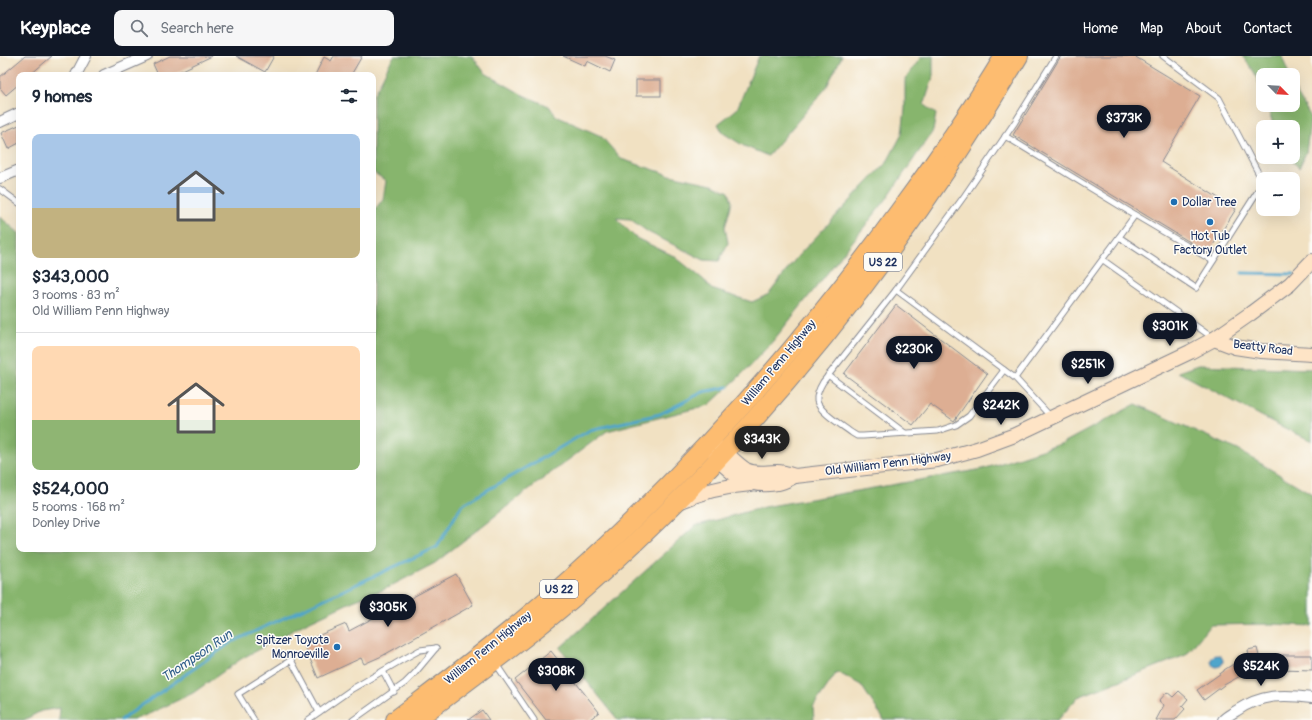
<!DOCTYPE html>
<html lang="en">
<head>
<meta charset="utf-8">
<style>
  body { margin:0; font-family:Pangolin,sans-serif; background:#f6f6f7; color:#1f2937; height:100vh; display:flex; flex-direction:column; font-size:15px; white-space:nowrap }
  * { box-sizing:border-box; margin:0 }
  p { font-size:13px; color:#747a83 }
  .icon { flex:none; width:22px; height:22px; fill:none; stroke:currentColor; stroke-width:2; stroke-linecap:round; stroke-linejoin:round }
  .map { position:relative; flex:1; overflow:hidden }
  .drawer { position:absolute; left:16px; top:16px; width:360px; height:480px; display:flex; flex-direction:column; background:#fff; border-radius:8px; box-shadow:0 4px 16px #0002 }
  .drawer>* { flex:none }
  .needle { width:26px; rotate:114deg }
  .controls { position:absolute; left:1256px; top:12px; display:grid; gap:8px }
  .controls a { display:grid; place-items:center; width:44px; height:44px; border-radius:8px; background:#fff; box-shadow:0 4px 16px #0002; font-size:20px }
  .price { position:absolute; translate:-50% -34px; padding:0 9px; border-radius:14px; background:#111827; color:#fff; font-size:13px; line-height:26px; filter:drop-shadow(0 1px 2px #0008) }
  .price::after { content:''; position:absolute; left:50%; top:24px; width:12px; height:9px; margin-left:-6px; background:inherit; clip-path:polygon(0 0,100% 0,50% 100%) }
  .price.selected { background:#222; color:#fff }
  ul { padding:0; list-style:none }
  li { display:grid; align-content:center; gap:8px; height:212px; padding:0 16px }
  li+li { border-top:1px solid #e0e1e3 }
  li span { display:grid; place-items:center; height:124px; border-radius:8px; color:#555 }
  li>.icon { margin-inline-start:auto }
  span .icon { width:72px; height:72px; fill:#fffc; stroke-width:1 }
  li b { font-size:17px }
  h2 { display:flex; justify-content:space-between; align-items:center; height:48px; padding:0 16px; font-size:17px }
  header { display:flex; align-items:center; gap:24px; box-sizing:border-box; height:56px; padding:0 20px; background:#111827; color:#fff }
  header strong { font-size:19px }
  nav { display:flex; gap:22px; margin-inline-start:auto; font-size:14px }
  .search { width:280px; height:36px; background:#f6f6f7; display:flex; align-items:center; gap:10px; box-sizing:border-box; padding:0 14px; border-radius:8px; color:#747a83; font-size:15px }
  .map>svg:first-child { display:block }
</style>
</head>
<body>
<header>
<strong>Keyplace</strong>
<div class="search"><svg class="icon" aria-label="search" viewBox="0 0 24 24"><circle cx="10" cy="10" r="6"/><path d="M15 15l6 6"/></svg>Search here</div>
<nav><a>Home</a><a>Map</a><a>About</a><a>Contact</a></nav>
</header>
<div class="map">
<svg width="1312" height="664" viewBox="0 0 1312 664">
  <rect width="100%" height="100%" fill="#fdfcf7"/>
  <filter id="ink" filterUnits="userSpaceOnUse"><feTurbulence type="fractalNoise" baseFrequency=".025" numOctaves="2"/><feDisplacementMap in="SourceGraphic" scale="8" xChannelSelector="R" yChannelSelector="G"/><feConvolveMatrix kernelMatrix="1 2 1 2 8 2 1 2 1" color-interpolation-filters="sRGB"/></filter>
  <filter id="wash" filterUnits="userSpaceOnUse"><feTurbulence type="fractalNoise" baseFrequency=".012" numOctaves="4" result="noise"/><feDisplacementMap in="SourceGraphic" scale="16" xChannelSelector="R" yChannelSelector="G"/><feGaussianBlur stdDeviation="0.9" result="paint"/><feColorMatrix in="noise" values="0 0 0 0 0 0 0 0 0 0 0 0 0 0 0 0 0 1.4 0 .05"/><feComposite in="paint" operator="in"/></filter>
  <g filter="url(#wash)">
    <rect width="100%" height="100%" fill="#f1e1c2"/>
    <!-- forest -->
    <g fill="#87b56d" stroke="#517266">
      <path d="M394,0h78l13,17 38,22 26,11 7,10 45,20 20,23 49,16 42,9 17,8 3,10 -7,25 3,16 -9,18 -15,-1 -56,-28 -18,-13 -14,-1 20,20 38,18 30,24 7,9 41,13 17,-8 28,-37 90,-95 15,-28 3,-25v-29l16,-23 12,-1v21l-9,28 12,9 -3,17 -48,70 -112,140 -30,32 -34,32 -102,26 -75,56 -97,76 -52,27 -30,11 -47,22 -65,36 -48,34 -42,20 -18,7h-74l1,-12 -19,3 -17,9h-24v-503l19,16v316h354v-337l10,-13 3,-18 -13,-9v-77c8,-12 13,-27 21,-39z"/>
      <polygon points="759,0 842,0 826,32 768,100 744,90 723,77 718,68 737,53"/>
      <polygon points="1242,0 1282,0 1289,19 1263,19 1263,38 1253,14"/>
      <polygon points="1293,31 1311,61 1306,96 1299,112 1289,101 1293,101 1293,71 1274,71 1267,49 1293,49"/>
      <path d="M1198,309l114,4v72c-46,-21 -89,-46 -134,-69z"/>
      <polygon points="1136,348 1238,394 1312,438 1312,570 1271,568 1210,569 1186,599 1078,641 1058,664 884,664 861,629 837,616 813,651 814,664 618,664 560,592 695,470 764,451 983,413 1063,387"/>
    </g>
    <!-- water -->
    <circle fill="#4fa5cb" stroke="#356a94" cx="1217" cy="605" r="6"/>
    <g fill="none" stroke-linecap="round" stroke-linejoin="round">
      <!-- stream -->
      <g stroke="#4fa5cb" stroke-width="3">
        <polyline points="1242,217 1294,218"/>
        <polyline points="121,664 230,587 437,491 462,449 590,374 660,358 703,336 728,331"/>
      </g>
    </g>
    <g id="blocks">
      <!-- building -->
      <g fill="#ddae93">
        <polygon points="25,0 52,0 30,19 19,19 19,28 6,39 0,32 0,21"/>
        <polygon points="170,0 212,0 172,19 158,19 153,8"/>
        <polygon points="236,0 274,0 265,16"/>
        <polygon points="334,0 362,0 351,19 315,19 324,1 331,5"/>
        <polygon points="563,0 605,0 615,4 610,16 587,5 585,10"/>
        <polygon points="1061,0 1134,0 1200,40 1161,106 1236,153 1208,197 1013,79"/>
        <rect x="636" y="24" width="25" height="16"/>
        <polygon points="19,69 19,87 8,93 1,77"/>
        <polygon points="896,249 987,318 954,365 930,348 913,369 844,318"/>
        <polygon points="456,518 473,549 382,600 364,608 361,602 318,622 303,586 346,568 349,575"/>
        <polygon points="1257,592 1260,604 1264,603 1266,613 1252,616 1248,594"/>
        <polygon points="551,595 599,656 589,664 546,664 515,624"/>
        <polygon points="1282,599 1312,599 1312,614 1281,613"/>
        <polygon points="1235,607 1242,619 1224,629 1204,644 1197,634 1224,615 1224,614"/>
        <polygon points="1179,635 1188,643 1182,650 1185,653 1175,664 1156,664 1164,649 1159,645 1167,636 1173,641"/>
        <polygon points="482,654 489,664 468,664"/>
      </g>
    </g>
  </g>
  <g filter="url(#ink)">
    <use href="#blocks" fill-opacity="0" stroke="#868890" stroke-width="1"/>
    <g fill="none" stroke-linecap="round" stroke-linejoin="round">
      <defs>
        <g id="lane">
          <polyline points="1056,0 1015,66 965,139 896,234 1015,322 1119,181 1196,232 1263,127"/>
          <polyline points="1163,0 1219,42 1263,126"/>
          <polyline points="1005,80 1135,159 1119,181"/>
          <polyline points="0,133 19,147"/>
          <polyline points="1135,159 1213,205"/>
          <polyline points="1103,204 1213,282"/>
          <path d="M896,234l-73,92c-3,5 -7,12 -6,19 2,11 26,25 35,32l5,3h6l75,-5 18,-6 13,-9 35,-46"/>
          <polyline points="828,319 905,377"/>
          <polyline points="1015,322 1051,361"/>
          <polyline points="496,608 534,664"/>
          <polyline points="383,615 394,636"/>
          <polyline points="254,664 238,638 291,604 319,656"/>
          <polyline points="308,664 352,633 400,605 420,594 436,592"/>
          <polyline points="353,664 405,627 415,617 436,592"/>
        </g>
        <g id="street">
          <polyline points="76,19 86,0"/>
          <polyline points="104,19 147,0"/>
          <polyline points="0,66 19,57"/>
          <polyline points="0,122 19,114"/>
          <path d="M1223,664c4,-4 8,-6 13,-9 25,-17 47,-17 76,-13"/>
        </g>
        <g id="secondary">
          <polyline points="1214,283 1235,291 1261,295 1312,298"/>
          <path d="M717,391c11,6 18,16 29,23 10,5 20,2 31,2 6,0 12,2 18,4"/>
          <path d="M713,394c13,23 37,39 65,33 6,-1 12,-5 17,-7l142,-16 40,-11 38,-14 175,-83 24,-13 36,-25 40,-30 22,-23"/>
          <path d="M679,446c24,-11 46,-16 72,-18"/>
        </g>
        <g id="highway">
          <path d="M395,664c51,-39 102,-77 150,-119 134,-117 253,-250 357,-394 36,-49 71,-99 102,-151"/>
          <path d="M416,664c57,-43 115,-85 168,-131 173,-152 317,-336 435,-533"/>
        </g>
      </defs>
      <!-- lane casing -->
      <use href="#lane" stroke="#868890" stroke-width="7"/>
      <!-- street casing -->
      <use href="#street" stroke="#868890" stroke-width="12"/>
      <!-- secondary casing -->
      <use href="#secondary" stroke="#868890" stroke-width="16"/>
      <!-- highway casing -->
      <use href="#highway" stroke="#868890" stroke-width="20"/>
      <!-- lane -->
      <use href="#lane" stroke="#fff" stroke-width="5"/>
      <!-- street -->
      <use href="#street" stroke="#fff" stroke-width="10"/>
      <!-- secondary -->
      <use href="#secondary" stroke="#fee4c6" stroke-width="14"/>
      <!-- highway -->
      <use href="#highway" stroke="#fdbc70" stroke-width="18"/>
    </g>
  </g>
  <!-- markers -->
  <g fill="#1f6fb2" stroke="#fdfcf7" stroke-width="1.5">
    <circle cx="1174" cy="146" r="4"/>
    <circle cx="1210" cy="166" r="4"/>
    <circle cx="337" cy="591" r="4"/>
  </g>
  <g text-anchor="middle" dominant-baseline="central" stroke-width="3" stroke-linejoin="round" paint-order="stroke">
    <!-- shield labels -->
    <g fill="#fdfcf7" stroke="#5f6c8c" stroke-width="1">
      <rect x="864" y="197" width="38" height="18" rx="3"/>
      <rect x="540" y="524" width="38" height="18" rx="3"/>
    </g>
    <g font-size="11" font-weight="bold" fill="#1b2f5e">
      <text x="883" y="206">US 22</text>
      <text x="559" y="533">US 22</text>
    </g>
    <!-- poi labels -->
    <g font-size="12" fill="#1b2f5e" stroke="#fdfcf7" text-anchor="start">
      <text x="1182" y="146">Dollar Tree</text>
      <text x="1210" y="180" text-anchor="middle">Hot Tub<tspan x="1210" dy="14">Factory Outlet</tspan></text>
      <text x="329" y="584" text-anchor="end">Spitzer Toyota<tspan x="329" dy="14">Monroeville</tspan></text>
    </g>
    <!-- street labels -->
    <g font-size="12" fill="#1b2f5e" stroke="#fdfcf7">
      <text transform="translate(1263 292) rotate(7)">Beatty Road</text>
      <text transform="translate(779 307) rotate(-50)">William Penn Highway</text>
      <text transform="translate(888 408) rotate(-7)">Old William Penn Highway</text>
      <text transform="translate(488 592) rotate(-39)">William Penn Highway</text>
    </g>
    <!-- water labels -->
    <g font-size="13" font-style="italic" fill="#305e8a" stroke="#fdfcf7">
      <text transform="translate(197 600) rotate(-34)">Thompson Run</text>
    </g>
  </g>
</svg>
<div class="controls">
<a><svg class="needle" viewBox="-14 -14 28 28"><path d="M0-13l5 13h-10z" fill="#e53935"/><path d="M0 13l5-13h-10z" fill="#747a83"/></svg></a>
<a>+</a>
<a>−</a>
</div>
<b class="price" style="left:1124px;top:83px">$373K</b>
<b class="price" style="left:1170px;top:291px">$301K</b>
<b class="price" style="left:914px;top:314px">$230K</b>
<b class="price" style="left:1088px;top:329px">$251K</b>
<b class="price" style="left:1001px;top:370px">$242K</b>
<b class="price selected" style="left:762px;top:404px">$343K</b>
<b class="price" style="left:388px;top:572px">$305K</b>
<b class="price" style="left:1261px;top:631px">$524K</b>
<b class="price" style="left:556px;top:636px">$308K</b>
<section class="drawer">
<h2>9 homes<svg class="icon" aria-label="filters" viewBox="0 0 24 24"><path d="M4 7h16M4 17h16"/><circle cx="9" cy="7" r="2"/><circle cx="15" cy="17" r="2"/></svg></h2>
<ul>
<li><span style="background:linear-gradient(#a9c7e8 60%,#c2b280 0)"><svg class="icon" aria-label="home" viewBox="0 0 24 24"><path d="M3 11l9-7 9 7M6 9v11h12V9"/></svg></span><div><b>$343,000</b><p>3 rooms · 83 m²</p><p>Old William Penn Highway</p></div></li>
<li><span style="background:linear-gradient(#ffd9b3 60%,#8fb573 0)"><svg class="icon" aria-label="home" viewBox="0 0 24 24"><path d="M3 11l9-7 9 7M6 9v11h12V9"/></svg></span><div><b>$524,000</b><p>5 rooms · 168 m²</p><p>Donley Drive</p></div></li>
</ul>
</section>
</div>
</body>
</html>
